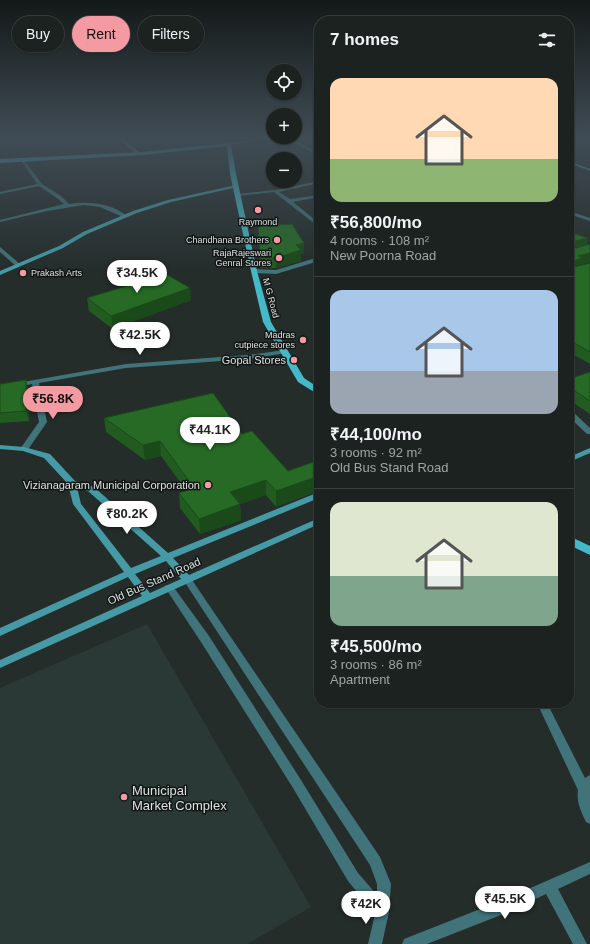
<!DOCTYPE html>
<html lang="en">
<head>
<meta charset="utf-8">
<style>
  body { margin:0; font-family:Arial,sans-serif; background:#252a29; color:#f1f3f6; height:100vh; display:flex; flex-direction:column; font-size:15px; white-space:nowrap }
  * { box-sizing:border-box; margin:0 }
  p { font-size:13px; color:#a0a4a5 }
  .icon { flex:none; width:22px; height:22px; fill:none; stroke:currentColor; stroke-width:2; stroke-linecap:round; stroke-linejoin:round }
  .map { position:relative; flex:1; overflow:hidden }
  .panel { position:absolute; left:314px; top:16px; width:260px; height:692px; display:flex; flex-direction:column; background:#1c2220; border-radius:16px; box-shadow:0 1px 3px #0004,0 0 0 1px #3a3f3e }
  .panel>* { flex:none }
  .guide { position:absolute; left:12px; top:16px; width:242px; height:36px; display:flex; gap:8px }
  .buttons { position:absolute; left:266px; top:64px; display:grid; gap:8px }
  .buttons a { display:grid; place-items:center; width:36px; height:36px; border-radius:50%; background:#1c2220; box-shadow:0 1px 3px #0004,0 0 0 1px #3a3f3e; font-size:20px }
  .price { position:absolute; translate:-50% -34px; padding:0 9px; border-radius:14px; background:#fff; color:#222; font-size:13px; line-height:26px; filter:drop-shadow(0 1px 2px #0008) }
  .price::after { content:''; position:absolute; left:50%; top:24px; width:12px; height:9px; margin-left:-6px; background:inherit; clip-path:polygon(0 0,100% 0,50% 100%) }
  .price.selected { background:#f49aa2; color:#111 }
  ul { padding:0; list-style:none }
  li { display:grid; align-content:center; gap:8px; height:212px; padding:0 16px }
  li+li { border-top:1px solid #3a3f3e }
  li span { display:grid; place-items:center; height:124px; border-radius:12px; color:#555 }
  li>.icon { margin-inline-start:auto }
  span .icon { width:72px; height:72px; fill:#fffc; stroke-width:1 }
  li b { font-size:17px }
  h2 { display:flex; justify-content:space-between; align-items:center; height:48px; padding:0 16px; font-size:17px }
  .tag { padding:0 14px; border-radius:18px; background:#1c2220; box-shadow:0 1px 3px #0004,0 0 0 1px #3a3f3e; font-size:14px; line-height:36px }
  .tag.selected { background:#f49aa2; color:#111 }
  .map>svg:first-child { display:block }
</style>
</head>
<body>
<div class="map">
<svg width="590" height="944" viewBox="0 0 590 944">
  <rect width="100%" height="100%" fill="#252d2b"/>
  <!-- built -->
  <polygon fill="#2a3935" points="147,624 311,907 247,944 0,944 0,688"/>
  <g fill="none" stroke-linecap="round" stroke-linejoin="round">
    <!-- street -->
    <g fill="#40737a" fill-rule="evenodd">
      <polygon points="287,139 292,139 319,153 319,156"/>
      <path d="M23,159l19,25 19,12 8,8c20,-3 42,-1 58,12l-4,1 -23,-10 -16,-2 -37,6 -47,11v-2l64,-16 -7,-6 -18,-12 -39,8v-2l37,-8 -16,-24z"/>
      <polygon points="319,181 319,183 279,192 290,199 319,195 319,197 293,202 319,223 319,227 274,192 238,196 236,195 238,194 275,190"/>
      <polygon points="569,211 590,218 590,221 569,214"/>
      <polygon points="0,247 20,264 20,266 16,266 0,252"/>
      <polygon points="319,257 319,261 276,274 254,273 251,271 254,269 276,270"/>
      <polygon points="285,350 287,351 287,353 248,359 126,368 39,383 47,422 27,451 24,451 20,449 39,422 32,384 0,390 0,386 126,364 248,355"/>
      <polygon points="569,411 572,411 590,428 590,434 587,434 569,417"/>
      <polygon points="187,576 190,577 380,857 391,884 389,912 382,944 368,944 375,914 348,881 293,788 201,642 166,589 164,587 166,585 172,585 209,636 301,780 358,873 377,895 377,884 370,865 184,581 182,579 184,577"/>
      <path d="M537,703h10l38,75 5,-3v49l-4,-2c-5,-10 -10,-21 -8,-32z"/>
      <polygon points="590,862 590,874 558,889 587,944 573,944 546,894 506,913 427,944 402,944 404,939 498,902"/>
    </g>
    <!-- secondary -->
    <g fill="#459aa6" fill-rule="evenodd">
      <polygon points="119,139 123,139 140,153 140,155 138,155"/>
      <polygon points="257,139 265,139 229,145 227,144"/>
      <polygon points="569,161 590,169 590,171 569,163"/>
      <polygon points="236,185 238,185 238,187 171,202 137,213 87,234 63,248 0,275 0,271 59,246 83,232 133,211 168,200"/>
      <path d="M0,445l24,2 26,7 25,27 19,6 74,66 151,-61v6l-146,60 16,17 130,-57v6l-319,144v-8l142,-64 -14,-19 -128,59v-8l124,-56 -51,-68 -5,-20 -24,-26 -21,-7 -23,-2zM77,487l11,4 73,65 -30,12 -50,-64zM166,561l15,18 -31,14 -15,-19z"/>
      <polygon points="590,448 590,453 569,462 569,457"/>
    </g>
    <!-- primary -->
    <g fill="#44b9c8" fill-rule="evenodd">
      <polygon points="229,143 231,144 236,174 257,271 271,322 304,378 319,388 319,395 298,382 263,322 251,271 230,174 227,146 143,155 0,163 0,159 143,152"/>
      <polygon points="569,536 590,546 590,555 569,545"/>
    </g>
  </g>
  <!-- wall -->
  <g fill="#215b20">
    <polygon points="258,226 304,243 304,253 301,254 301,261 276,268 260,268"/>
    <polygon points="569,232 588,238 586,245 590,253 590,262 582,264 582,265 590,263 590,364 569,352"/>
    <polygon points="87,298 191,300 113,329 89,311"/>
    <polygon points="590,372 590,414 569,400 569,379"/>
    <polygon points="0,384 28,390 29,421 0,423"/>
    <polygon points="104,418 242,434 288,471 276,507 266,495 240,504 241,520 200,534 180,508 179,493 186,490 161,456 145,460 106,432"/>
  </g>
  <!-- shaded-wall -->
  <g fill="#1b4a1a">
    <polygon points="588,238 586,248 574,250 576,241"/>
    <polygon points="304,243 304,253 301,254 301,261 276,268 276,258 296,245"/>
    <polygon points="590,253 590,262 582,264 581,268 569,272 570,262 578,256"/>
    <polygon points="190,288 191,300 113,329 111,316"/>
    <polygon points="26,380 28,390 29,421 26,411"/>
    <polygon points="160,441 161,456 145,460 143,445"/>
    <polygon points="319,476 319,491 276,507 276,491"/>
    <polygon points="266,480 266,495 240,504 241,520 200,534 199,519 230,492"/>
  </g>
  <!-- building -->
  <g fill="#266a25" stroke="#1b4a1a">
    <polygon points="292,224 304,243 296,245 301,250 276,258 260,257 258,226"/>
    <polygon points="569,232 588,238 576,241 570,240 571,247 576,248 590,244 590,253 578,256 583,258 570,262 570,268 590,263 590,352 569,340"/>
    <polygon points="166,274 190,288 111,316 87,298"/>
    <polygon points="590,372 590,401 569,387 569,379"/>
    <polygon points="26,380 26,411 0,413 0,384"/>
    <polygon points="213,393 242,434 252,431 288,471 319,460 319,476 276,491 266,480 230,492 240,504 199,519 179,493 194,488 160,441 143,445 104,418"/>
  </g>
  <!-- sky -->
  <linearGradient id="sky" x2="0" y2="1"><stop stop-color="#141918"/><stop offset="0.51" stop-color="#404c55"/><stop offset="1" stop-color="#404c55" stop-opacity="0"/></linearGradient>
  <rect width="590" height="271" fill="url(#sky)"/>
  <!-- markers -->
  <g fill="#f49aa2" stroke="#111514" stroke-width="1.5">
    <circle cx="258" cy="210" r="4"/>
    <circle cx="277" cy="240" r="4"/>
    <circle cx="279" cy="258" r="4"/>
    <circle cx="23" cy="273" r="4"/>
    <circle cx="303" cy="340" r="4"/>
    <circle cx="294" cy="360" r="4"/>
    <circle cx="208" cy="485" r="4"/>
    <circle cx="124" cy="797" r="4"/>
  </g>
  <g text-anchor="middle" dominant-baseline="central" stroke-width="3" stroke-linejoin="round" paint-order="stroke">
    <!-- far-poi labels -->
    <g font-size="9" fill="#dbe1df" stroke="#111514" text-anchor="end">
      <text x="258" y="222" text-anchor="middle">Raymond</text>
      <text x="269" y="240">Chandhana Brothers</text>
      <text x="271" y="253">RajaRajeswari<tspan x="271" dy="10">Genral Stores</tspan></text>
      <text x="31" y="273" text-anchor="start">Prakash Arts</text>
      <text x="295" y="335">Madras<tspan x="295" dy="10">cutpiece stores</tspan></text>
    </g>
    <!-- far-street labels -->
    <g font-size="9" fill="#dbe1df" stroke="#111514">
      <text transform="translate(271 298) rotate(75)">M G Road</text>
    </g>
    <!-- poi labels -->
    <g font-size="11" fill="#dbe1df" stroke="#111514" text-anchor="end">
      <text x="286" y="360">Gopal Stores</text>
      <text x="200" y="485">Vizianagaram Municipal Corporation</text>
    </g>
    <!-- street labels -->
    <g font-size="11" fill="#dbe1df" stroke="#111514">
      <text transform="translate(154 581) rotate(-24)">Old Bus Stand Road</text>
    </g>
    <!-- near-poi labels -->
    <g font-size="13" fill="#dbe1df" stroke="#111514" text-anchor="start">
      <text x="132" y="790">Municipal<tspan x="132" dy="15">Market Complex</tspan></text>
    </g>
  </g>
</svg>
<div class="buttons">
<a><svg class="icon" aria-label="locate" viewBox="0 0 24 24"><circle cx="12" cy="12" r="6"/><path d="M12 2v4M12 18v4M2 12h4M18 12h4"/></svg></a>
<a>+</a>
<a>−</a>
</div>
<b class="price" style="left:137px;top:294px">₹34.5K</b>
<b class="price" style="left:140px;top:356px">₹42.5K</b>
<b class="price selected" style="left:53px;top:420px">₹56.8K</b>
<b class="price" style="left:210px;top:451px">₹44.1K</b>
<b class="price" style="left:127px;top:535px">₹80.2K</b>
<b class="price" style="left:505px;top:920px">₹45.5K</b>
<b class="price" style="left:366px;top:925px">₹42K</b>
<div class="guide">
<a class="tag">Buy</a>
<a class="tag selected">Rent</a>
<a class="tag">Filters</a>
</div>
<section class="panel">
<h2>7 homes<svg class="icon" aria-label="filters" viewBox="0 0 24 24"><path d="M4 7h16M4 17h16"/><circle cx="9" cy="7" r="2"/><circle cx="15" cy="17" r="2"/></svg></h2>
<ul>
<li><span style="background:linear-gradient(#ffd9b3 65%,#8fb573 0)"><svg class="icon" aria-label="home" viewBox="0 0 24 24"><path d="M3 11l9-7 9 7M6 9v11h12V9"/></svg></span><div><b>₹56,800/mo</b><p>4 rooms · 108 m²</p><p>New Poorna Road</p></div></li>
<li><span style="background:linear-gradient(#a9c7e8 65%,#9aa5b1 0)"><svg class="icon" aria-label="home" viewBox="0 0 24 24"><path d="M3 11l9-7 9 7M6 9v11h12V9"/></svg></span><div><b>₹44,100/mo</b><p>3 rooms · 92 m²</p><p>Old Bus Stand Road</p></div></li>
<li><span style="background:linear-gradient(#dfe7d0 60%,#7fa58c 0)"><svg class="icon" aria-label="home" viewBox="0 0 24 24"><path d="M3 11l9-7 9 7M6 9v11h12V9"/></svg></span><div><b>₹45,500/mo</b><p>3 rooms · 86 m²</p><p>Apartment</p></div></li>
</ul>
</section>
</div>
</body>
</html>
